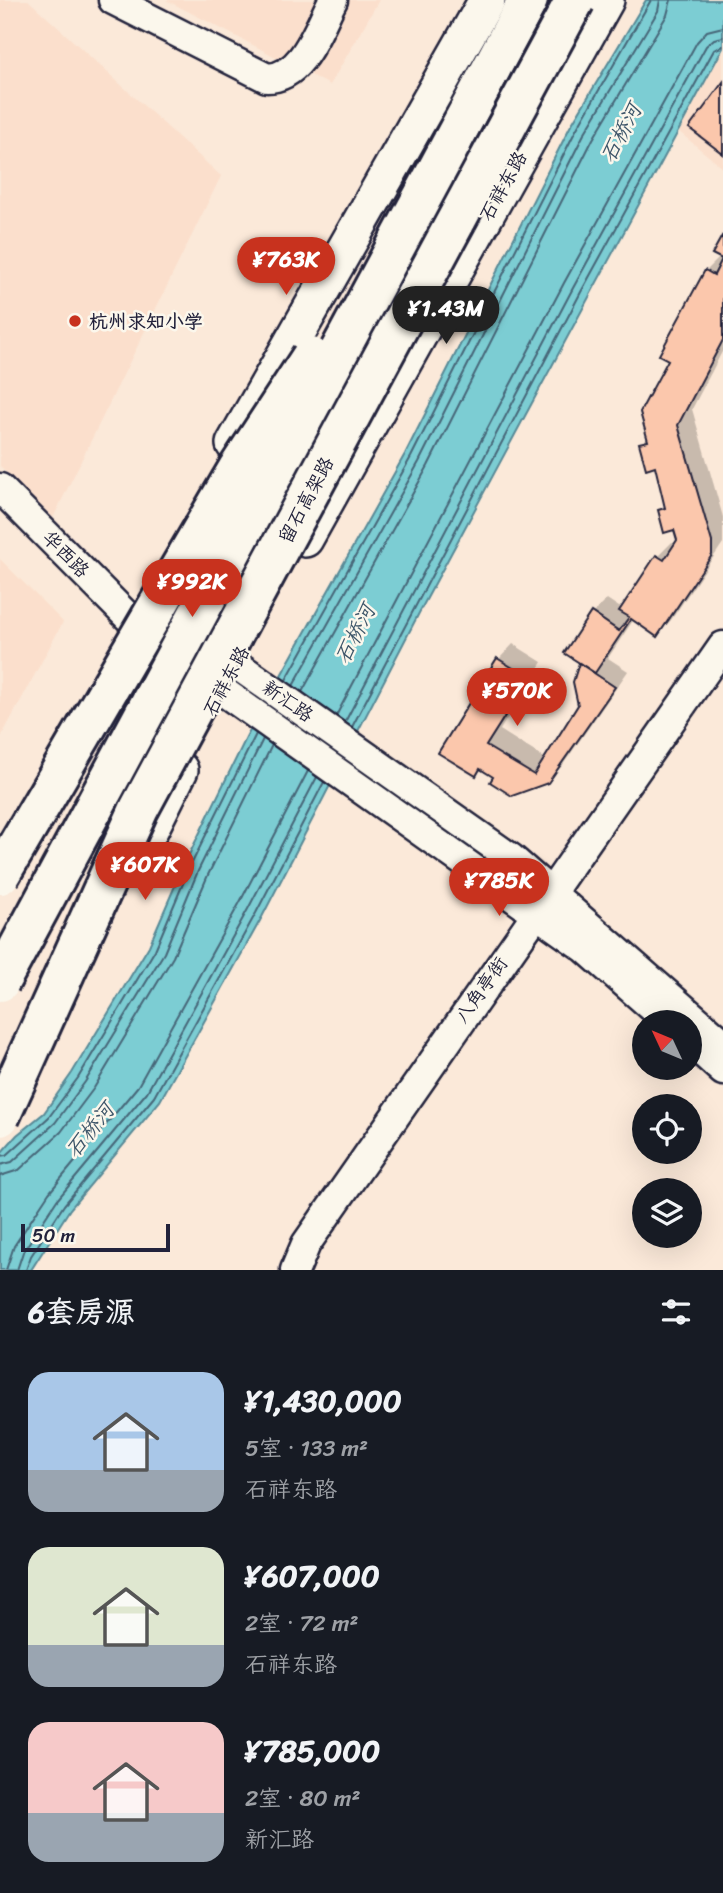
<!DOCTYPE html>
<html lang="zh">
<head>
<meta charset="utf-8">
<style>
  body { margin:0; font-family:Sriracha,"LXGW WenKai TC",sans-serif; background:#242831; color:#f1f3f6; height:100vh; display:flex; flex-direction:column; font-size:26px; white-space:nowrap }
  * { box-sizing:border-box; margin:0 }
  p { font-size:23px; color:#9ea1a6 }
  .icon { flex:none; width:38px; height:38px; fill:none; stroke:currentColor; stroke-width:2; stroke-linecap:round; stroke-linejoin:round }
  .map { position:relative; height:1270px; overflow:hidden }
  .drawer { display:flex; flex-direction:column; background:#171b24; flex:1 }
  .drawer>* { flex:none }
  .needle { width:46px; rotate:314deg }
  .fabs { position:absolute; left:632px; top:1010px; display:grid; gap:14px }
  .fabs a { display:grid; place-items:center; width:70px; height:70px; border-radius:50%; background:#171b24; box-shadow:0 7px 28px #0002; font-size:35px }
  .scale { position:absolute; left:21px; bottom:18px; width:149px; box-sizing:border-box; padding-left:7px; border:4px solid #22223b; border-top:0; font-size:19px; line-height:24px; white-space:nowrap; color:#22223b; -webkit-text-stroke:5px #fbf7ec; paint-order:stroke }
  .price { position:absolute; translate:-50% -60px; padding:0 16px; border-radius:24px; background:#c8321e; color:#fff; font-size:23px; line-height:46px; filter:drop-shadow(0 2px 4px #0008) }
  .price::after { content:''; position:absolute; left:50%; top:42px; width:21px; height:16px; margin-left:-10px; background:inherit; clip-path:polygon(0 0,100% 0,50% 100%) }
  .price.on { background:#222; color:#fff }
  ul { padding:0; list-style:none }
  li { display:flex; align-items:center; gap:21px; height:175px; padding:0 28px }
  li span { display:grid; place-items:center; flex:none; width:196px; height:140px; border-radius:21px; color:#555 }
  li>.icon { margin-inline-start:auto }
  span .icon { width:84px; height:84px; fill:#fffc; stroke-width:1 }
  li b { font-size:30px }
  h2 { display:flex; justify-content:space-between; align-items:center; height:84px; padding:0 28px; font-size:30px }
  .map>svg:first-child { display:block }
</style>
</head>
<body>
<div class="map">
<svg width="723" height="1270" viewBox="0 0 723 1270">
  <rect width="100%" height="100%" fill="#fbe9d9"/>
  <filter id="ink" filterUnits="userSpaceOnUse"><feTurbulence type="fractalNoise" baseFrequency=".0143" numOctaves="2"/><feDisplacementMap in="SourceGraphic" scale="14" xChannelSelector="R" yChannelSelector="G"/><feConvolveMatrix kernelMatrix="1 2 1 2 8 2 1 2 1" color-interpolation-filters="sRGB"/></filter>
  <g filter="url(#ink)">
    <!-- built -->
    <g fill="#fbdfcc">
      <polygon points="0,0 28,0 221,176 53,518 0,466"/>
      <polygon points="166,0 379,0 330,85"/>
      <polygon points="723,48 723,168 678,131"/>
      <polygon points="0,559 63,622 0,739"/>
    </g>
    <!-- water -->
    <polygon fill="#7ccdd3" stroke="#588996" stroke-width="2" points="646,0 723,0 723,48 419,613 262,917 160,1101 70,1209 31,1270 0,1270 0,1154 17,1135 44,1113 72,1073 149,946 184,865 247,736 405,454 570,127"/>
    <!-- shadow -->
    <polygon fill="#0003" points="723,237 723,350 692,409 723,517 723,543 671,620 657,634 634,619 608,658 628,671 562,766 547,781 495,776 482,768 475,774 499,659 513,644 542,662 500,730 546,759 580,705 575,682 593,613 607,599 622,609 658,556 672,542 676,544 679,541 675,528 660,510 666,504 656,464 641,444 648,437 670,360 706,271 721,256"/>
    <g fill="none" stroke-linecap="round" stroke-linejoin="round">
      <!-- shore -->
      <g stroke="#466678" stroke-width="2">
        <polyline points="286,680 411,457 576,130 651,0"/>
        <polyline points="293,686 419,462 584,134 658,11 660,0"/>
        <polyline points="302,692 428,466 593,139 667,15 671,0"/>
        <polyline points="336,716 564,283 697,42 707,31 723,27"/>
        <polyline points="345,722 573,288 706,46 714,39 723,37"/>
        <polyline points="352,727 581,292 714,50 723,46"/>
        <polyline points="0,1156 7,1155 49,1117 78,1078 155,950 190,867 256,734"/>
        <polyline points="0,1165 12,1162 55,1123 85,1082 164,953 198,871 263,739"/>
        <polyline points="0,1176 19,1170 61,1132 94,1088 173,957 208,875 272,745"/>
        <polyline points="6,1270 14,1246 49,1193 138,1086 239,904 308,771"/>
        <polyline points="17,1270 23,1252 57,1200 147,1092 248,909 317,777"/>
        <polyline points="26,1270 31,1256 64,1205 154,1097 256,913 324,782"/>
      </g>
    </g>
    <!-- building -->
    <g fill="#fbc7ac" stroke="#22223b" stroke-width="2">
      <polygon points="723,82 723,154 689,128"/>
      <polygon points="722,236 723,237 723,340 678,425 712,542 712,555 657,637 631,619 595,673 564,653 591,612 619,631 629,617 619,611 656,555 664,560 677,540 674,530 664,533 658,510 665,508 655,466 646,469 639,443 648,441 640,412 668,360 659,355 705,270 714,275 722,259 712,254"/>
      <polygon points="497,658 529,678 486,746 534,775 578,705 573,682 579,663 615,687 548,783 512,796 490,782 493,777 480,769 476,776 438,753"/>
    </g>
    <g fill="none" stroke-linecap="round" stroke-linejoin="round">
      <defs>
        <g id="minor">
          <path d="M113,0l154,78c36,0 51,-50 66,-78"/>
          <polyline points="0,488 131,620 159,642"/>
          <polyline points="166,635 234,663 511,858 723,1043"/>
          <polyline points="193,670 585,948 669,1022"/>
          <polyline points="690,1041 723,1071"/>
          <polyline points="295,1270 306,1244 723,646"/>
        </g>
        <g id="major">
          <polyline points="234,444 487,0"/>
          <polyline points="305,539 606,0"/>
          <polyline points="133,864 180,770"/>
        </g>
        <polyline id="highway" points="452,142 528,0"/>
      </defs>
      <!-- minor casing -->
      <use href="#minor" stroke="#22223b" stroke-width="33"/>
      <!-- major casing -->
      <use href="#major" stroke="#22223b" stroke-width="40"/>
      <!-- highway casing -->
      <use href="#highway" stroke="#22223b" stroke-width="44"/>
      <!-- minor -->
      <use href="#minor" stroke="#fbf7ec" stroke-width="28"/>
      <!-- major -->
      <use href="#major" stroke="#fbf7ec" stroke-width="35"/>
      <!-- highway -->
      <use href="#highway" stroke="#fbf7ec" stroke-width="38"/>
      <defs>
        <g id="highway-bridge">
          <polyline points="0,875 237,470 311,357"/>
          <polyline points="0,982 452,142"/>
          <polyline points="0,1117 139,809 575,0"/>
        </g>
      </defs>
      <!-- highway-bridge casing -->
      <use href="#highway-bridge" stroke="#22223b" stroke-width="44" stroke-linecap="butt"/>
      <!-- highway-bridge -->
      <use href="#highway-bridge" stroke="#fbf7ec" stroke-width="38"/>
    </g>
  </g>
  <!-- markers -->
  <circle fill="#c8321e" stroke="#fbf7ec" stroke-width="2.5" cx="75" cy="321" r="7"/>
  <g text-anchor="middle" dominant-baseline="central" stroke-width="5" stroke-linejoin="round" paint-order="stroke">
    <!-- street labels -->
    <g font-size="19" fill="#22223b" stroke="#fbf7ec">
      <text transform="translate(503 186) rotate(-61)">石祥东路</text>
      <text transform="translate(306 500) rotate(-62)">留石高架路</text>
      <text transform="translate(66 554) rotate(45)">华西路</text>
      <text transform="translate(226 681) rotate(-62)">石祥东路</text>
      <text transform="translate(288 701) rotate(35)">新汇路</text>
      <text transform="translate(481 990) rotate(-55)">八角亭街</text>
    </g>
    <!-- poi labels -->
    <g font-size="19" font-weight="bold" fill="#22223b" stroke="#fbf7ec" text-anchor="start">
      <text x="89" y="321">杭州求知小学</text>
    </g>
    <!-- water labels -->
    <g font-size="21" font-style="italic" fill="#3d5569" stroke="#fbf7ec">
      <text transform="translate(621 133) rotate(-62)">石桥河</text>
      <text transform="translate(355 634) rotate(-63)">石桥河</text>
      <text transform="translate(90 1130) rotate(-51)">石桥河</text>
    </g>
  </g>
</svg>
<div class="fabs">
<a><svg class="needle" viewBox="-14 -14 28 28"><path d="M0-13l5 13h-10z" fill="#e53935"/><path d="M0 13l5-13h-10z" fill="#9ea1a6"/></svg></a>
<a><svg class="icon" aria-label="locate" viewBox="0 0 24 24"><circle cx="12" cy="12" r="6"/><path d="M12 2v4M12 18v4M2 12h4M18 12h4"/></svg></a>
<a><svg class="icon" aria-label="layers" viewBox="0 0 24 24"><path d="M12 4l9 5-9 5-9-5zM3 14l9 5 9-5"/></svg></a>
</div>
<div class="scale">50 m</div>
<b class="price" style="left:286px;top:297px">¥763K</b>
<b class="price on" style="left:446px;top:346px">¥1.43M</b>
<b class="price" style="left:192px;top:619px">¥992K</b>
<b class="price" style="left:517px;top:728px">¥570K</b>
<b class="price" style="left:145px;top:902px">¥607K</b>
<b class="price" style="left:499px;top:918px">¥785K</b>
</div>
<section class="drawer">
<h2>6套房源<svg class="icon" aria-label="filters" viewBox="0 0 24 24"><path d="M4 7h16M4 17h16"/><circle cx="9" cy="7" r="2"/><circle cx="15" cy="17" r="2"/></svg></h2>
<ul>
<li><span style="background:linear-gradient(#a9c7e8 70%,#9aa5b1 0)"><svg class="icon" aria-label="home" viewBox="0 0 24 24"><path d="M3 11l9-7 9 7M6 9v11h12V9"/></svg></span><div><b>¥1,430,000</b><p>5室 · 133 m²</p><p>石祥东路</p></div></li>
<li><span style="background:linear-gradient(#dfe7d0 70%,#9aa5b1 0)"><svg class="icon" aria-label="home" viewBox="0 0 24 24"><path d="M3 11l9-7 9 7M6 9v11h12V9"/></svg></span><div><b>¥607,000</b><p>2室 · 72 m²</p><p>石祥东路</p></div></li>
<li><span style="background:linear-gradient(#f6c9c9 65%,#9aa5b1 0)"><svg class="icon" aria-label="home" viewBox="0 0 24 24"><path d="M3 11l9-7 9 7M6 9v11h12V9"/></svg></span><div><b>¥785,000</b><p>2室 · 80 m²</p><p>新汇路</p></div></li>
</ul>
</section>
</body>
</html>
